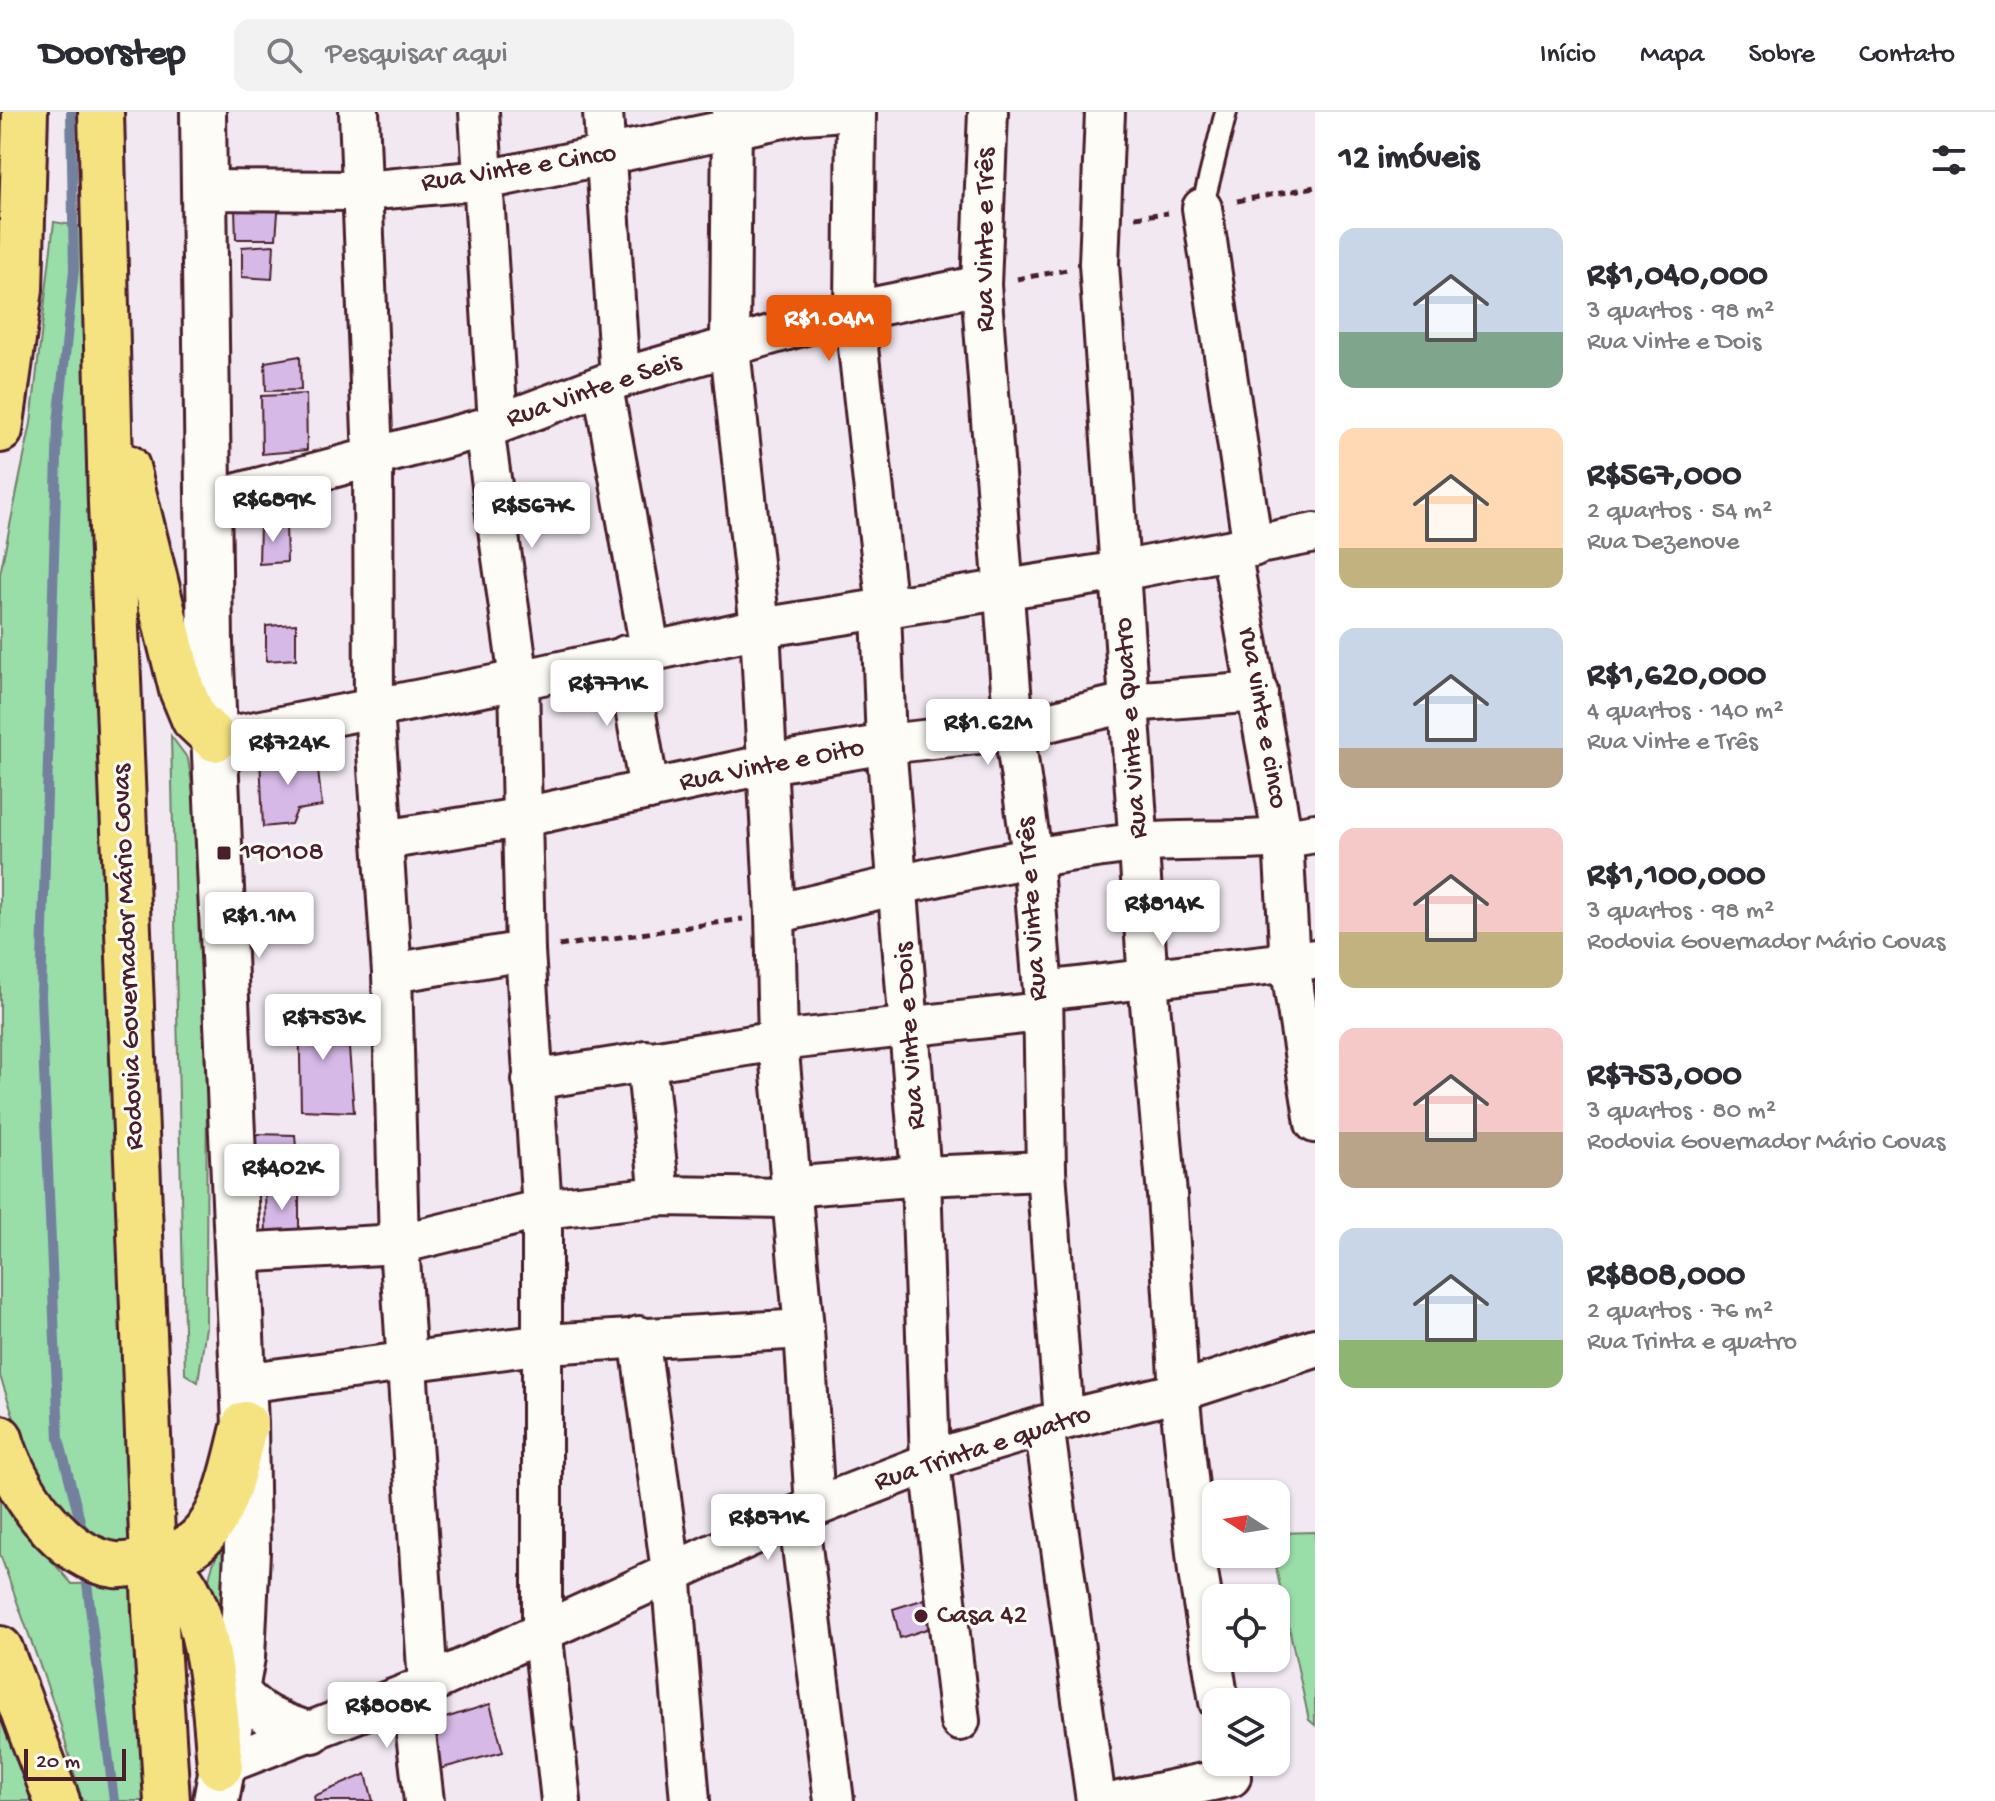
<!DOCTYPE html>
<html lang="pt">
<head>
<meta charset="utf-8">
<style>
  body { margin:0; font-family:"Gochi Hand",sans-serif; background:#f2f2f3; color:#2b2b33; height:100vh; display:flex; flex-direction:column; font-size:30px; white-space:nowrap }
  * { box-sizing:border-box; margin:0 }
  p { font-size:26px; color:#7c7c81 }
  .icon { flex:none; width:44px; height:44px; fill:none; stroke:currentColor; stroke-width:2; stroke-linecap:round; stroke-linejoin:round }
  .map { position:relative; flex:1; overflow:hidden }
  .panel { display:flex; flex-direction:column; background:#fff; width:680px }
  .panel>* { flex:none }
  .needle { width:52px; rotate:282deg }
  .buttons { position:absolute; left:1202px; top:1368px; display:grid; gap:16px }
  .buttons a { display:grid; place-items:center; width:88px; height:88px; border-radius:16px; background:#fff; box-shadow:0 2px 6px #0004; font-size:40px }
  .scale { position:absolute; left:24px; bottom:20px; width:102px; box-sizing:border-box; padding-left:8px; border:4px solid #4a1f2b; border-top:0; font-size:22px; line-height:28px; white-space:nowrap; color:#4a1f2b; -webkit-text-stroke:6px #fdfcf7; paint-order:stroke }
  .price { position:absolute; translate:-50% -68px; padding:0 18px; border-radius:8px; background:#fff; color:#222; font-size:26px; line-height:52px; filter:drop-shadow(0 2px 4px #0008) }
  .price::after { content:''; position:absolute; left:50%; top:48px; width:24px; height:18px; margin-left:-12px; background:inherit; clip-path:polygon(0 0,100% 0,50% 100%) }
  .price.active { background:#ea580c; color:#fff }
  ul { padding:0; list-style:none }
  li { display:flex; align-items:center; gap:24px; height:200px; padding:0 24px }
  li span { display:grid; place-items:center; flex:none; width:224px; height:160px; border-radius:16px; color:#555 }
  li>.icon { margin-inline-start:auto }
  span .icon { width:96px; height:96px; fill:#fffc; stroke-width:1 }
  li b { font-size:34px }
  h2 { display:flex; justify-content:space-between; align-items:center; height:96px; padding:0 24px; font-size:34px }
  header { display:flex; align-items:center; gap:48px; box-sizing:border-box; height:112px; padding:0 40px; background:#fff; border-bottom:2px solid #e1e1e2 }
  header strong { font-size:38px }
  nav { display:flex; gap:44px; margin-inline-start:auto; font-size:28px }
  .search { width:560px; height:72px; background:#f2f2f3; display:flex; align-items:center; gap:20px; box-sizing:border-box; padding:0 28px; border-radius:16px; color:#7c7c81; font-size:30px }
  main { display:flex; flex:1; min-height:0 }
  .map>svg:first-child { display:block }
</style>
</head>
<body>
<header>
<strong>Doorstep</strong>
<div class="search"><svg class="icon" aria-label="search" viewBox="0 0 24 24"><circle cx="10" cy="10" r="6"/><path d="M15 15l6 6"/></svg>Pesquisar aqui</div>
<nav><a>Início</a><a>Mapa</a><a>Sobre</a><a>Contato</a></nav>
</header>
<main>
<div class="map">
<svg width="1315" height="1689" viewBox="0 0 1315 1689">
  <rect width="100%" height="100%" fill="#f1e8f2"/>
  <filter id="ink" filterUnits="userSpaceOnUse"><feTurbulence type="fractalNoise" baseFrequency=".0125" numOctaves="2"/><feDisplacementMap in="SourceGraphic" scale="16" xChannelSelector="R" yChannelSelector="G"/><feConvolveMatrix kernelMatrix="1 2 1 2 8 2 1 2 1" color-interpolation-filters="sRGB"/></filter>
  <g filter="url(#ink)">
    <!-- green -->
    <g fill="#99dda9" stroke="#727e6a" stroke-width="2">
      <polygon points="54,110 92,116 132,1428 102,1434 46,1379 22,1329 0,1264 0,462 31,311"/>
      <polygon points="171,624 188,647 197,705 207,882 206,1215 198,1270 185,1262"/>
      <polygon points="0,1356 37,1432 72,1472 139,1471 145,1689 82,1689 58,1604 0,1442"/>
      <polygon points="1315,1420 1315,1613 1309,1608 1273,1442 1276,1421"/>
      <path d="M222,1433l13,3 -2,92c-26,-37 -34,-52 -11,-95z"/>
      <polygon points="0,1585 35,1689 0,1689"/>
    </g>
    <g fill="none" stroke-linecap="round" stroke-linejoin="round">
      <!-- stream -->
      <g stroke="#73809e" stroke-width="10">
        <polyline points="71,0 74,158 58,311 41,884 59,1327 83,1420"/>
        <polyline points="86,1463 114,1689"/>
      </g>
    </g>
    <!-- building -->
    <g fill="#d6b9e7" stroke="#4a1f2b" stroke-width="2">
      <polygon points="279,87 276,127 236,127 235,96"/>
      <polygon points="274,133 272,167 242,165 242,135"/>
      <polygon points="300,244 301,278 266,279 265,250"/>
      <polygon points="306,282 307,338 262,342 261,284"/>
      <polygon points="286,412 287,450 259,452 260,413"/>
      <polygon points="296,512 296,547 266,549 266,514"/>
      <polygon points="316,641 322,694 297,698 291,712 263,715 260,643"/>
      <polygon points="342,891 340,910 323,912 326,935 349,936 354,1000 301,998 299,892"/>
      <polygon points="255,1022 295,1023 299,1073 257,1073"/>
      <polygon points="265,1073 299,1073 299,1126 266,1127"/>
      <polygon points="941,1482 948,1510 900,1526 893,1497"/>
      <polygon points="490,1592 503,1640 435,1658 426,1612"/>
      <polygon points="366,1662 373,1689 315,1689 314,1684"/>
    </g>
    <g fill="none" stroke-linecap="round" stroke-linejoin="round">
      <defs>
        <polyline id="lane" points="1202,96 1226,0"/>
        <g id="street">
          <polyline points="359,0 373,346 374,597 392,861 399,1132 428,1572"/>
          <polyline points="479,0 498,312"/>
          <polyline points="603,0 620,266"/>
          <polyline points="732,0 730,236 760,516 775,802 778,929 804,1217 815,1395"/>
          <polyline points="856,0 854,199 887,497"/>
          <polyline points="988,0 981,173 1014,618 1032,743 1043,879 1046,1059 1064,1308"/>
          <polyline points="1105,0 1099,152 1148,869 1167,1083 1179,1280 1198,1460 1219,1590"/>
          <polyline points="204,78 363,79 485,68 803,2 831,0"/>
          <polyline points="1202,96 1253,435"/>
          <polyline points="603,275 650,537"/>
          <polyline points="484,316 519,568 525,839 542,1097 542,1517 561,1689"/>
          <polyline points="208,389 498,312 620,266 854,199 981,173"/>
          <polyline points="1231,439 1283,727 1290,852 1315,1011"/>
          <polyline points="881,498 886,632 921,1064 930,1350 960,1609"/>
          <polyline points="626,543 649,678"/>
          <polyline points="215,627 519,568 760,516 1120,459 1315,421"/>
          <polyline points="384,728 519,706 768,652 886,632 1014,618 1131,590 1258,580"/>
          <path d="M775,802c117,-28 233,-56 352,-70 63,-7 126,1 188,-11"/>
          <polyline points="392,861 525,839"/>
          <polyline points="1043,879 1315,847"/>
          <polyline points="646,948 660,1084"/>
          <polyline points="532,968 778,929 1041,900"/>
          <polyline points="789,1075 921,1064 1046,1059"/>
          <polyline points="237,1141 399,1132 542,1097 660,1084 789,1086"/>
          <polyline points="639,1224 671,1459 690,1689"/>
          <polyline points="243,1271 544,1232 804,1217"/>
          <polyline points="1044,1313 1096,1689"/>
          <polyline points="798,1403 834,1689"/>
          <path d="M237,1576c21,28 44,34 76,45"/>
          <polyline points="411,1580 424,1689"/>
          <polyline points="220,1654 411,1580 815,1395 957,1340 1064,1308 1179,1280 1315,1236"/>
          <polyline points="1119,1689 1231,1665"/>
        </g>
        <polyline id="secondary" points="203,0 210,531 245,1312 247,1439 242,1545 216,1689"/>
        <g id="highway">
          <polyline points="101,0 111,391 155,1499 167,1689"/>
          <polyline points="0,318 20,177 25,0"/>
          <polyline points="127,355 182,578 194,607 215,627"/>
          <path d="M0,1326c13,48 61,120 115,127 11,1 25,-2 36,-4 21,-4 40,-11 54,-28 24,-30 30,-72 40,-109"/>
          <path d="M153,1449c9,5 19,9 26,17 32,37 37,139 41,188"/>
          <polyline points="0,1537 57,1689"/>
        </g>
      </defs>
      <!-- lane casing -->
      <use href="#lane" stroke="#4a1f2b" stroke-width="26"/>
      <!-- street casing -->
      <use href="#street" stroke="#4a1f2b" stroke-width="44"/>
      <!-- secondary casing -->
      <use href="#secondary" stroke="#4a1f2b" stroke-width="50"/>
      <!-- highway casing -->
      <use href="#highway" stroke="#4a1f2b" stroke-width="50"/>
      <!-- path -->
      <g stroke="#4a1f2b" stroke-width="5" stroke-dasharray="8 6" stroke-linecap="butt">
        <polyline points="1237,89 1315,75"/>
        <polyline points="1135,105 1168,101"/>
        <polyline points="1017,167 1067,158"/>
        <polyline points="559,834 743,807"/>
      </g>
      <!-- lane -->
      <use href="#lane" stroke="#fdfcf7" stroke-width="20"/>
      <!-- street -->
      <use href="#street" stroke="#fdfcf7" stroke-width="38"/>
      <!-- secondary -->
      <use href="#secondary" stroke="#fdfcf7" stroke-width="44"/>
      <!-- highway -->
      <use href="#highway" stroke="#f5e382" stroke-width="44"/>
    </g>
  </g>
  <!-- markers -->
  <g fill="#4a1f2b" stroke="#fdfcf7" stroke-width="3">
    <rect x="216" y="733" width="16" height="16" rx="4"/>
    <circle cx="921" cy="1504" r="8"/>
  </g>
  <g text-anchor="middle" dominant-baseline="central" stroke-width="6" stroke-linejoin="round" paint-order="stroke">
    <!-- street labels -->
    <g font-size="28" fill="#4a1f2b" stroke="#fdfcf7">
      <text transform="translate(519 57) rotate(-9)">Rua Vinte e Cinco</text>
      <text transform="translate(986 128) rotate(-90)">Rua Vinte e Três</text>
      <text transform="translate(594 279) rotate(-19)">Rua Vinte e Seis</text>
      <text transform="translate(1262 606) rotate(80)">rua vinte e cinco</text>
      <text transform="translate(1132 616) rotate(-94)">Rua Vinte e Quatro</text>
      <text transform="translate(772 654) rotate(-11)">Rua Vinte e Oito</text>
      <text transform="translate(1033 797) rotate(-94)">Rua Vinte e Três</text>
      <text transform="translate(129 845) rotate(-92)">Rodovia Governador Mário Covas</text>
      <text transform="translate(911 924) rotate(-94)">Rua Vinte e Dois</text>
      <text transform="translate(983 1337) rotate(-18)">Rua Trinta e quatro</text>
    </g>
    <!-- poi labels -->
    <g font-size="28" fill="#4a1f2b" stroke="#fdfcf7" text-anchor="start">
      <text x="240" y="741">190108</text>
      <text x="937" y="1504">Casa 42</text>
    </g>
  </g>
</svg>
<div class="buttons">
<a><svg class="needle" viewBox="-14 -14 28 28"><path d="M0-13l5 13h-10z" fill="#e53935"/><path d="M0 13l5-13h-10z" fill="#7c7c81"/></svg></a>
<a><svg class="icon" aria-label="locate" viewBox="0 0 24 24"><circle cx="12" cy="12" r="6"/><path d="M12 2v4M12 18v4M2 12h4M18 12h4"/></svg></a>
<a><svg class="icon" aria-label="layers" viewBox="0 0 24 24"><path d="M12 4l9 5-9 5-9-5zM3 14l9 5 9-5"/></svg></a>
</div>
<div class="scale">20 m</div>
<b class="price active" style="left:829px;top:251px">R$1.04M</b>
<b class="price" style="left:273px;top:432px">R$689K</b>
<b class="price" style="left:532px;top:438px">R$567K</b>
<b class="price" style="left:607px;top:616px">R$771K</b>
<b class="price" style="left:988px;top:655px">R$1.62M</b>
<b class="price" style="left:288px;top:675px">R$724K</b>
<b class="price" style="left:1163px;top:836px">R$814K</b>
<b class="price" style="left:259px;top:848px">R$1.1M</b>
<b class="price" style="left:323px;top:950px">R$753K</b>
<b class="price" style="left:282px;top:1100px">R$402K</b>
<b class="price" style="left:768px;top:1450px">R$871K</b>
<b class="price" style="left:387px;top:1638px">R$808K</b>
</div>
<section class="panel">
<h2>12 imóveis<svg class="icon" aria-label="filters" viewBox="0 0 24 24"><path d="M4 7h16M4 17h16"/><circle cx="9" cy="7" r="2"/><circle cx="15" cy="17" r="2"/></svg></h2>
<ul>
<li><span style="background:linear-gradient(#c9d6e8 65%,#7fa58c 0)"><svg class="icon" aria-label="home" viewBox="0 0 24 24"><path d="M3 11l9-7 9 7M6 9v11h12V9"/></svg></span><div><b>R$1,040,000</b><p>3 quartos · 98 m²</p><p>Rua Vinte e Dois</p></div></li>
<li><span style="background:linear-gradient(#ffd9b3 75%,#c2b280 0)"><svg class="icon" aria-label="home" viewBox="0 0 24 24"><path d="M3 11l9-7 9 7M6 9v11h12V9"/></svg></span><div><b>R$567,000</b><p>2 quartos · 54 m²</p><p>Rua Dezenove</p></div></li>
<li><span style="background:linear-gradient(#c9d6e8 75%,#b9a48a 0)"><svg class="icon" aria-label="home" viewBox="0 0 24 24"><path d="M3 11l9-7 9 7M6 9v11h12V9"/></svg></span><div><b>R$1,620,000</b><p>4 quartos · 140 m²</p><p>Rua Vinte e Três</p></div></li>
<li><span style="background:linear-gradient(#f6c9c9 65%,#c2b280 0)"><svg class="icon" aria-label="home" viewBox="0 0 24 24"><path d="M3 11l9-7 9 7M6 9v11h12V9"/></svg></span><div><b>R$1,100,000</b><p>3 quartos · 98 m²</p><p>Rodovia Governador Mário Covas</p></div></li>
<li><span style="background:linear-gradient(#f6c9c9 65%,#b9a48a 0)"><svg class="icon" aria-label="home" viewBox="0 0 24 24"><path d="M3 11l9-7 9 7M6 9v11h12V9"/></svg></span><div><b>R$753,000</b><p>3 quartos · 80 m²</p><p>Rodovia Governador Mário Covas</p></div></li>
<li><span style="background:linear-gradient(#c9d6e8 70%,#8fb573 0)"><svg class="icon" aria-label="home" viewBox="0 0 24 24"><path d="M3 11l9-7 9 7M6 9v11h12V9"/></svg></span><div><b>R$808,000</b><p>2 quartos · 76 m²</p><p>Rua Trinta e quatro</p></div></li>
</ul>
</section>
</main>
</body>
</html>
